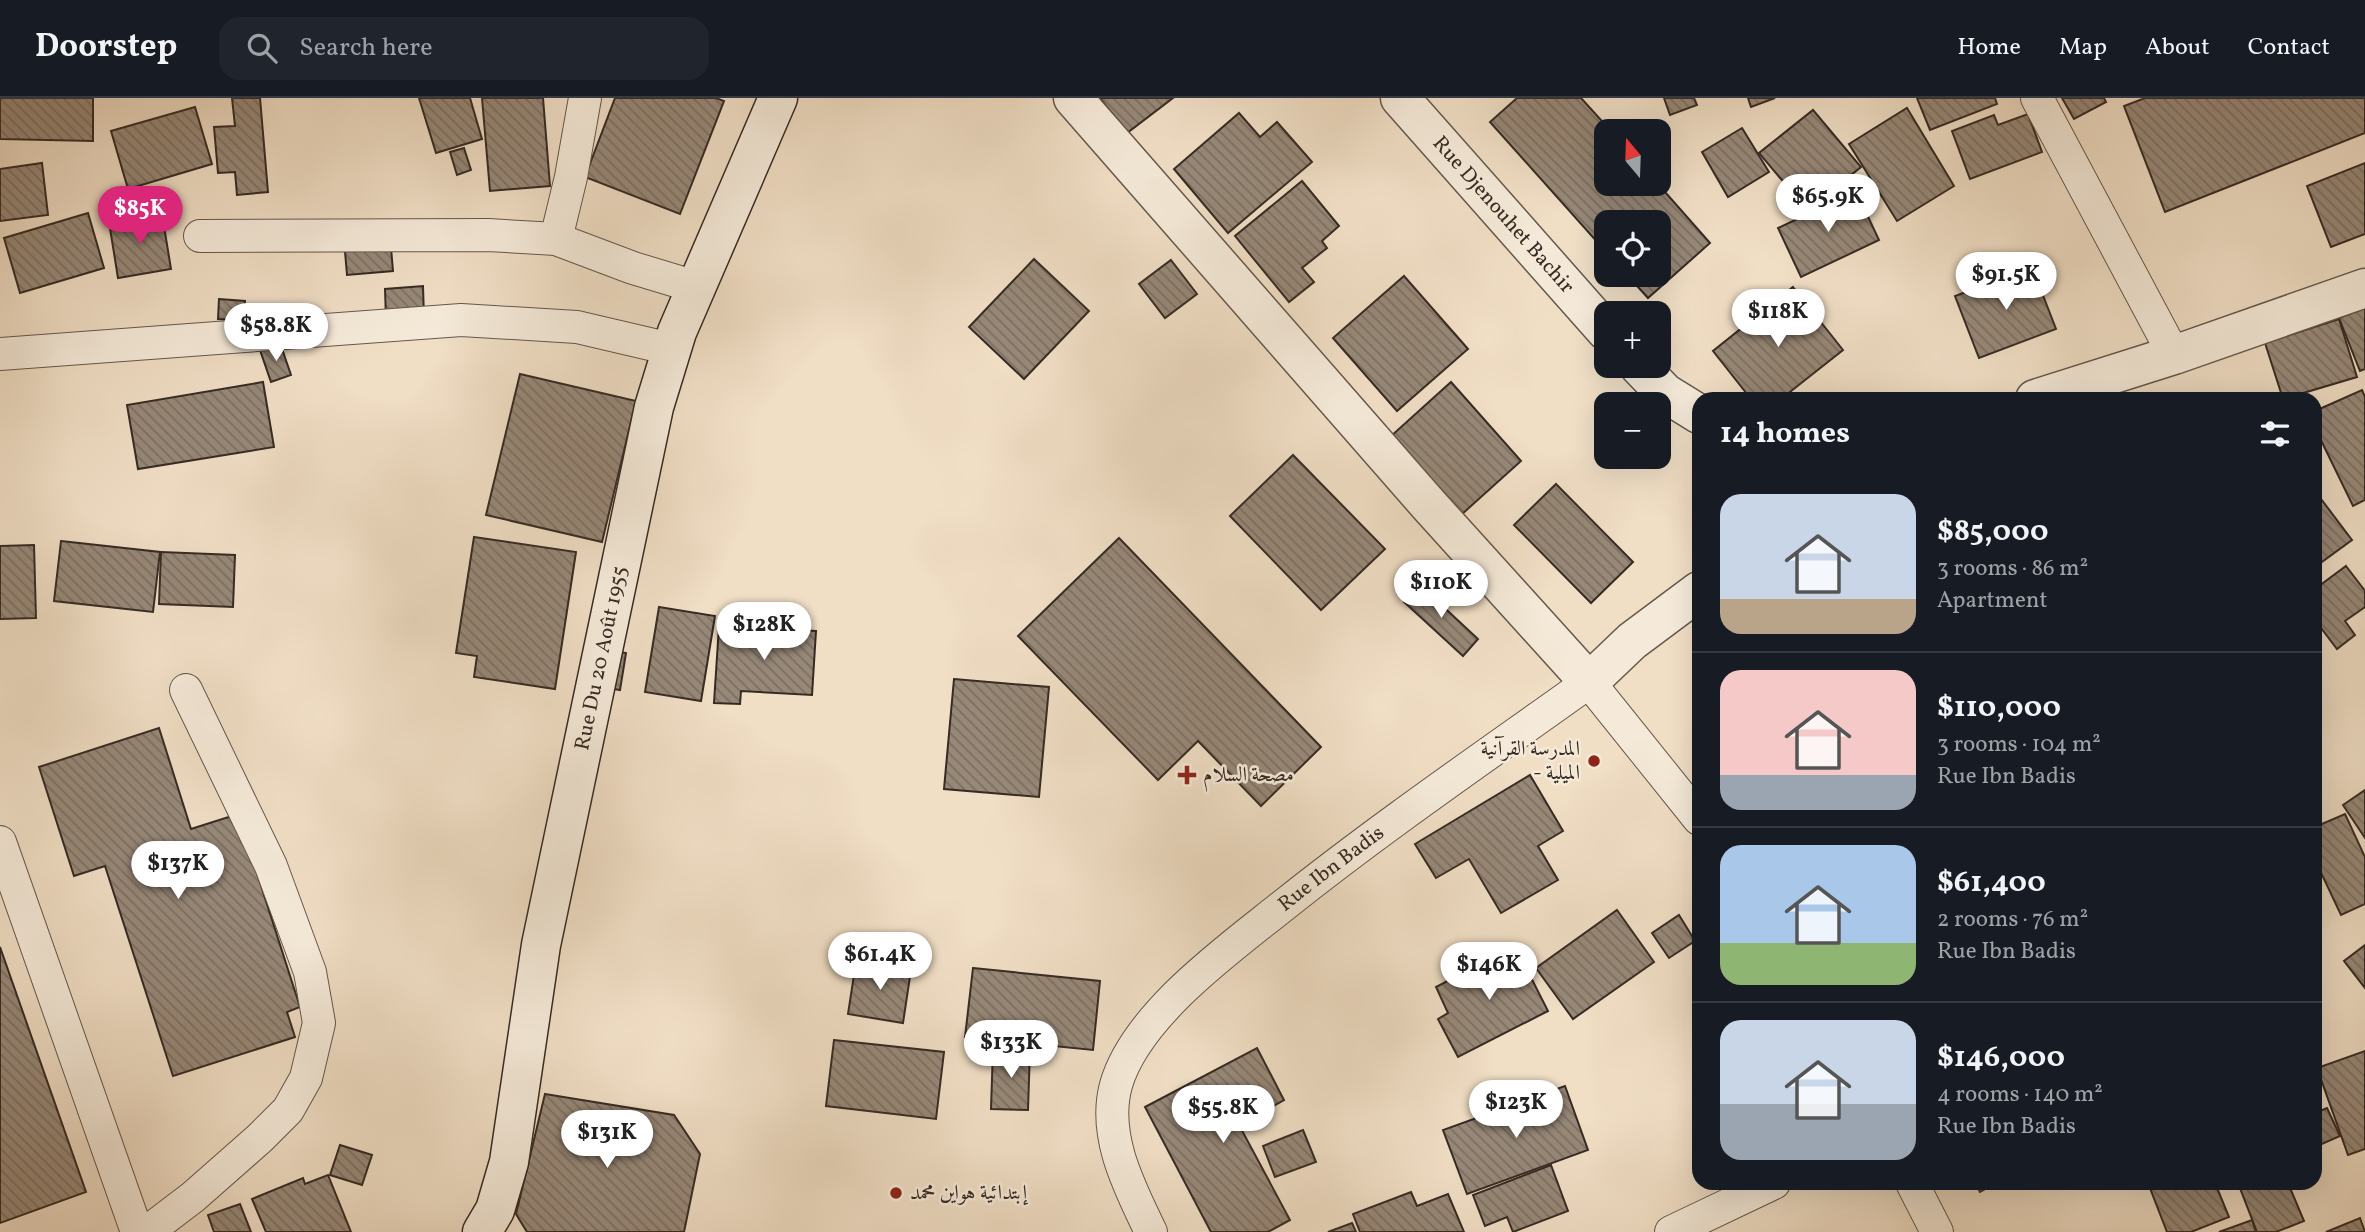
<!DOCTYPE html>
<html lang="en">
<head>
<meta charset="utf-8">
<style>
  body { margin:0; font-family:Vollkorn,Amiri,serif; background:#20242c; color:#f1f3f6; height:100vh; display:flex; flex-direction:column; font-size:26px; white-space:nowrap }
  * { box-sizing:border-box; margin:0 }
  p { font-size:23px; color:#9ea1a6 }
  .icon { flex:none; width:38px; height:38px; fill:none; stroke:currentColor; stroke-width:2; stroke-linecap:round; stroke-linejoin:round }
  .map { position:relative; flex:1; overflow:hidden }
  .drawer { position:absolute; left:1692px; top:294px; width:630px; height:798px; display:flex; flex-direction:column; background:#171b24; border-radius:21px; box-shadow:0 7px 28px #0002 }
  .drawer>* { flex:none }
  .needle { width:46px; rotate:341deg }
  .controls { position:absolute; left:1594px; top:21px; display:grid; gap:14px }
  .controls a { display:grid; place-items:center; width:77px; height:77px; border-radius:14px; background:#171b24; box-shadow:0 7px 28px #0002; font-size:35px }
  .price { position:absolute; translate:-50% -60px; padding:0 16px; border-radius:24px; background:#fff; color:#222; font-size:23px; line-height:46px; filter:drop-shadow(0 2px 4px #0008) }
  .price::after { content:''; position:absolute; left:50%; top:42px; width:21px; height:16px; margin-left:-10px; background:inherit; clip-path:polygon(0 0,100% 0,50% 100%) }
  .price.current { background:#db2777; color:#fff }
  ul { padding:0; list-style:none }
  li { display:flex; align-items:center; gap:21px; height:175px; padding:0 28px }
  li+li { border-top:2px solid #363941 }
  li span { display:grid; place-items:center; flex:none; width:196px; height:140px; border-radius:21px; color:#555 }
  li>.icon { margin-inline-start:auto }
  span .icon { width:84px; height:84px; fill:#fffc; stroke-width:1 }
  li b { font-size:30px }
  h2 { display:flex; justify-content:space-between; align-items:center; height:84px; padding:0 28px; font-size:30px }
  header { display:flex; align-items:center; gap:42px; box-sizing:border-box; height:98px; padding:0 35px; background:#171b24; border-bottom:2px solid #363941 }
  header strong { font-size:33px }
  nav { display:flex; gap:38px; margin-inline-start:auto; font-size:24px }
  .search { width:490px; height:63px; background:#20242c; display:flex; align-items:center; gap:18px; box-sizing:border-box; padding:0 24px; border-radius:21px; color:#9ea1a6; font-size:26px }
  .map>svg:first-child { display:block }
</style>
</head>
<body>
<header>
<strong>Doorstep</strong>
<div class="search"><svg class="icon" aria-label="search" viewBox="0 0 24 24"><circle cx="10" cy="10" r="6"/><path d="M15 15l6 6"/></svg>Search here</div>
<nav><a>Home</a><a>Map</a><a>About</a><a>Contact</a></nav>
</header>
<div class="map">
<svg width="2365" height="1134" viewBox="0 0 2365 1134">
  <defs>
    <pattern id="building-back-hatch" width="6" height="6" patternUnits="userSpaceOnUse" patternTransform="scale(1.75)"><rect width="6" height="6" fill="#978878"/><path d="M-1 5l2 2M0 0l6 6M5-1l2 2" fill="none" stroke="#7c6f62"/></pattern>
  </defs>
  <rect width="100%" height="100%" fill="#f0dec5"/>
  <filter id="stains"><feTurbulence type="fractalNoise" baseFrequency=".00286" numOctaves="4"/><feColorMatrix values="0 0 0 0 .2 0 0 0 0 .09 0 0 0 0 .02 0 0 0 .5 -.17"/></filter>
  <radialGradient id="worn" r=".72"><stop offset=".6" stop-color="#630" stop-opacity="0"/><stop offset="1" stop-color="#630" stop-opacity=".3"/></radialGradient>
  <!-- building -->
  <g fill="url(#building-back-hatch)" stroke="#362b24" stroke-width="2">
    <polygon points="0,0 93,0 93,43 0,41"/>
    <polygon points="232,0 260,0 268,94 237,97 235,74 218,75 214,29 235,28"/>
    <polygon points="419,0 470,0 482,41 436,55"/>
    <polygon points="482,0 543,0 550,88 490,93"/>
    <polygon points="615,0 716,0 724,3 680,116 585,79"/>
    <polygon points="1100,0 1173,0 1127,35"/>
    <polygon points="1517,0 1581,0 1611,33 1606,33 1606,86 1658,86 1710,145 1648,200 1627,177 1659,177 1659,124 1606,124 1606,154 1490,24"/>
    <polygon points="1664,0 1694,0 1697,7 1670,17"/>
    <polygon points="1748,0 1775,0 1751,9"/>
    <polygon points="1917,0 1995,0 1997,6 1930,32"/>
    <polygon points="2062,0 2104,0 2106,4 2074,21"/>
    <polygon points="2145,0 2365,0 2365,35 2165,114 2124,8"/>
    <polygon points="195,9 212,66 128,91 111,33"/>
    <polygon points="1907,10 1954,88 1897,123 1849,46"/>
    <polygon points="1813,12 1861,69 1807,112 1759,55"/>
    <polygon points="1239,15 1260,39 1277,24 1312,64 1228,135 1174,71"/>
    <polygon points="2028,16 2042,54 1970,81 1952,33 1994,17 1998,27"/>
    <polygon points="1742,30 1769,74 1728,99 1702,54"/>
    <polygon points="464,50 471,72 457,77 450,54"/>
    <polygon points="42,65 48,117 0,123 0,71"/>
    <polygon points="2365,65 2365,136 2331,149 2307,88"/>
    <polygon points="1302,83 1339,128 1322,143 1327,150 1302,170 1314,184 1289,204 1235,138"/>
    <polygon points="1856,93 1879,142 1801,179 1778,130"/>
    <polygon points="88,115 104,170 20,195 4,140"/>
    <polygon points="162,116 171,171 118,180 109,124"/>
    <polygon points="390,138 393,173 347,177 344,142"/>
    <polygon points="1034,161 1089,213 1024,281 969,229"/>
    <polygon points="1171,162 1197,196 1165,220 1139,186"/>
    <polygon points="2032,169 2056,231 1979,260 1955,198"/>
    <polygon points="1404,178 1468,251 1397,313 1333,240"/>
    <polygon points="423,188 424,220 386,222 385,191"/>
    <polygon points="1793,189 1843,252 1781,301 1751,301 1713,253"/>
    <polygon points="219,201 245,203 244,222 218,221"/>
    <polygon points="2365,210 2365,271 2360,273 2339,220"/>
    <polygon points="2339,221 2357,279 2283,301 2265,245"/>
    <polygon points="280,245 291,277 271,284 260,252"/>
    <polygon points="520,276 636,303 602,444 486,417"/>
    <polygon points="263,284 274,349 138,371 127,307"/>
    <polygon points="1451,284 1521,363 1461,417 1390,339"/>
    <polygon points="2123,292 2125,301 2083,301"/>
    <polygon points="2362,292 2365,299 2365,402 2353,408 2315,330 2315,313"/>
    <polygon points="1293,357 1385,451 1321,512 1230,418"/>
    <polygon points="1556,386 1633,464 1591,505 1514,427"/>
    <polygon points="2315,393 2352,442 2315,469"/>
    <polygon points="474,439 576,454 555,591 474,579 477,558 456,555"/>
    <polygon points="1119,440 1321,649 1261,708 1198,643 1158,682 1018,538"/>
    <polygon points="61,443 160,454 153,514 54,503"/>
    <polygon points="34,447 36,520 0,521 0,448"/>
    <polygon points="161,454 235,457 233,509 159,506"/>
    <polygon points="2346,468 2365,493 2365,509 2345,523 2355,537 2337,551 2315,522 2315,491"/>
    <polygon points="1420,487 1478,541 1463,558 1404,504"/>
    <polygon points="659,509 715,518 701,603 645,594"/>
    <polygon points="719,528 816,533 812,597 741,593 740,606 714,605"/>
    <polygon points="608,552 626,555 620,592 601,589"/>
    <polygon points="954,581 1049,589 1039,699 944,691"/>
    <polygon points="159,630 191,731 238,716 300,909 287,914 295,939 173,978 105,768 74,778 39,669"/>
    <polygon points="1530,677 1563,733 1538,748 1558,782 1501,815 1469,761 1436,780 1415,746"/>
    <polygon points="2365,692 2365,740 2343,707"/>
    <polygon points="2345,716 2365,759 2365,806 2341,817 2315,762 2315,729"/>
    <polygon points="1617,812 1654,864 1573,921 1536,870"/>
    <polygon points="1679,817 1695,843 1669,860 1652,835"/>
    <polygon points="2365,847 2365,890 2344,863"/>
    <polygon points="1515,848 1548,913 1458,959 1438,921 1448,915 1436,889"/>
    <polygon points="0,849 86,1094 0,1125"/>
    <polygon points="856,864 911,872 903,925 848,916"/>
    <polygon points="973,870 1100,883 1093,952 965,939"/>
    <polygon points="834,942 944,954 936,1021 826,1008"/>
    <polygon points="1257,950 1284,1002 1239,1027 1290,1122 1268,1134 1211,1134 1145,1009"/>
    <polygon points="993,951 1030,952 1028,1012 991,1011"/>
    <polygon points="2365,953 2365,1051 2348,1057 2317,970"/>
    <polygon points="1565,988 1588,1052 1467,1096 1443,1032"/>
    <polygon points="545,996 674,1017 700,1056 684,1134 527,1134 516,1116"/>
    <polygon points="2327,1010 2340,1038 2315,1049 2315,1015"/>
    <polygon points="1303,1032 1316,1064 1275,1079 1263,1048"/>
    <polygon points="340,1047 372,1057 362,1087 330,1077"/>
    <polygon points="1551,1067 1568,1113 1513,1134 1507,1119 1485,1128 1473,1097"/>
    <polygon points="328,1077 351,1134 266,1134 252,1101 303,1080 305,1086"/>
    <polygon points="1975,1085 1996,1085 1980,1094"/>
    <polygon points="2148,1085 2215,1085 2229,1119 2191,1134 2167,1134"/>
    <polygon points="2238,1085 2288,1085 2304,1123 2276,1134 2257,1134"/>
    <polygon points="1411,1094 1417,1108 1448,1096 1464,1134 1360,1134 1353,1116"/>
    <polygon points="240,1106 251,1134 214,1134 208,1117"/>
    <polygon points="2360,1120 2365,1134 2326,1134"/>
    <polygon points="2252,1122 2256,1134 2219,1134"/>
    <polygon points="1352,1125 1356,1134 1328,1134"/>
  </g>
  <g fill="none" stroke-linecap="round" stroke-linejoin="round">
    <defs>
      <g id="minor">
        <polyline points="2037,0 2174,257"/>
        <polyline points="200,138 488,137 556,141 633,170 696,189"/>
        <polyline points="556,141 571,79 585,0"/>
        <polyline points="0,256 461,222 577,229 671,251"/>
        <polyline points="0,744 137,1134"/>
        <polyline points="1912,1085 1937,1134"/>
        <polyline points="147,1134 193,1099 260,1040 288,1012 306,980 319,925 310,874 271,768 186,592"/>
        <path id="s1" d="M1151,1134c-21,-44 -49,-96 -35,-147 20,-70 113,-136 168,-180 99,-79 203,-150 305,-223l110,137"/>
        <polyline points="1671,1134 1774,1085"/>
      </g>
      <g id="tertiary">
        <polyline points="1073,0 1428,406 1589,584 1632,543 1699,493"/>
        <path id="s2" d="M1400,0l206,233"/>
        <polyline points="1639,268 1665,295 1699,316"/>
        <polyline points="2035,301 2174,257 2365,190"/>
      </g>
      <g id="secondary">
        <path id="s3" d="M482,1134l13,-22 14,-48 32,-217 113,-538 23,-75 101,-234"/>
      </g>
    </defs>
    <!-- minor casing -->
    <use href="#minor" stroke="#64584c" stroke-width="34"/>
    <!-- tertiary casing -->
    <use href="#tertiary" stroke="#64584c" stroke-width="41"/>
    <!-- secondary casing -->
    <use href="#secondary" stroke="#362b24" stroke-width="41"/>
    <!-- minor -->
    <use href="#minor" stroke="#f5ead9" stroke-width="32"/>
    <!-- tertiary -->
    <use href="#tertiary" stroke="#f5ead9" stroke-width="38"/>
    <!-- secondary -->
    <use href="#secondary" stroke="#f5ead9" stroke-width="38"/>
  </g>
  <!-- markers -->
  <g fill="#8f2418" stroke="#f5ead9" stroke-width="2.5">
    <circle cx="1594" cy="663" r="7"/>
    <path d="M1183.5 666.5h7v7h7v7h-7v7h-7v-7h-7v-7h7z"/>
    <circle cx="896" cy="1095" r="7"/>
  </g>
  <g text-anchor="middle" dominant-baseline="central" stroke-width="5" stroke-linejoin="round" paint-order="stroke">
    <!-- street labels -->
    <g font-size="21" fill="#362b24" stroke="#f5ead9">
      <text stroke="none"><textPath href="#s2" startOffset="156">Rue Djenouhet Bachir</textPath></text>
      <text stroke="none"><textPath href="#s3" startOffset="588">Rue Du 20 Août 1955</textPath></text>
      <text stroke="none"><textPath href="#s1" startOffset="464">Rue Ibn Badis</textPath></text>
    </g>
    <!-- poi labels -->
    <g font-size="21" fill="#362b24" stroke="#f5ead9" text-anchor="start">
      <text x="1580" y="651" text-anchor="end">المدرسة القرآنية<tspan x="1580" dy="24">- الميلية</tspan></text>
      <text x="1203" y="677">مصحة السلام</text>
      <text x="910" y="1095">إبتدائية هواين محمد</text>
    </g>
  </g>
  <rect width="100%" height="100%" filter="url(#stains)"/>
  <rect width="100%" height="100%" fill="url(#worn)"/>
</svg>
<div class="controls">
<a><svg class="needle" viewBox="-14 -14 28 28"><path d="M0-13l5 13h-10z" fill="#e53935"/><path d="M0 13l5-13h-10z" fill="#9ea1a6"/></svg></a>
<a><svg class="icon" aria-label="locate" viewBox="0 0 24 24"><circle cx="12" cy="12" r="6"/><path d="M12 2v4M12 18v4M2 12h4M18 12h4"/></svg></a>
<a>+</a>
<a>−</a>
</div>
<b class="price" style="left:1828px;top:136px">$65.9K</b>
<b class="price current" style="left:140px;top:148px">$85K</b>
<b class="price" style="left:2006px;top:214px">$91.5K</b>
<b class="price" style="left:1778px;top:251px">$118K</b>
<b class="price" style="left:276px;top:265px">$58.8K</b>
<b class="price" style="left:1441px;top:522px">$110K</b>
<b class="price" style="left:764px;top:564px">$128K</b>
<b class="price" style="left:178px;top:803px">$137K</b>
<b class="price" style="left:880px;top:894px">$61.4K</b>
<b class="price" style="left:1489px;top:904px">$146K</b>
<b class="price" style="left:1011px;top:982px">$133K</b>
<b class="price" style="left:1516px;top:1042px">$123K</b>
<b class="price" style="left:1223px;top:1047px">$55.8K</b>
<b class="price" style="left:607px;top:1072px">$131K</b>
<section class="drawer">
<h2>14 homes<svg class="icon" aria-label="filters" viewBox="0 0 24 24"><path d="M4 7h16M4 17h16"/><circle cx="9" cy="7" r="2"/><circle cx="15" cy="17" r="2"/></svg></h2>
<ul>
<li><span style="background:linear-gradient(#c9d6e8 75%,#b9a48a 0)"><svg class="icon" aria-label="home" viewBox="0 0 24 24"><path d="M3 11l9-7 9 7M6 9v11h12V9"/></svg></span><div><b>$85,000</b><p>3 rooms · 86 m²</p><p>Apartment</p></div></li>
<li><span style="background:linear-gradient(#f6c9c9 75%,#9aa5b1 0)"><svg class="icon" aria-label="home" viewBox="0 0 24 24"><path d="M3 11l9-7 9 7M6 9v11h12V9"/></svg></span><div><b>$110,000</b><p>3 rooms · 104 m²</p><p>Rue Ibn Badis</p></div></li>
<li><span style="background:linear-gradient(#a9c7e8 70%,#8fb573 0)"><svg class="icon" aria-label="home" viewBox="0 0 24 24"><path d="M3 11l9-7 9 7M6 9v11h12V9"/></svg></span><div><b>$61,400</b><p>2 rooms · 76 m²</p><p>Rue Ibn Badis</p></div></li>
<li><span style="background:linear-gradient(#c9d6e8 60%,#9aa5b1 0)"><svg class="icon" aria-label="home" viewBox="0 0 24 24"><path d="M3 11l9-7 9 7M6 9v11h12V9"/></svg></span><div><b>$146,000</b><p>4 rooms · 140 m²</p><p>Rue Ibn Badis</p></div></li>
</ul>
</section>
</div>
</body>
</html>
